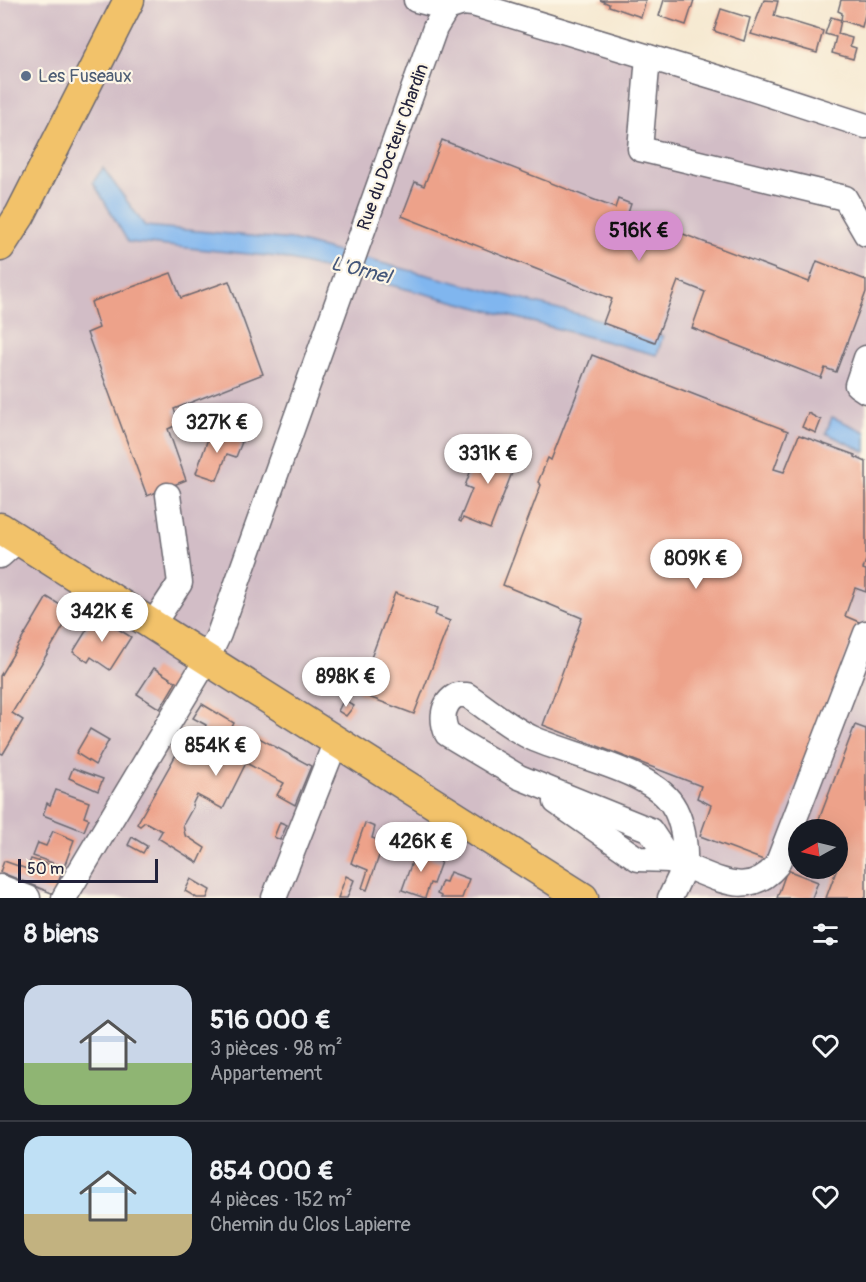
<!DOCTYPE html>
<html lang="fr">
<head>
<meta charset="utf-8">
<style>
  body { margin:0; font-family:Pangolin,sans-serif; background:#20242c; color:#f1f3f6; height:100vh; display:flex; flex-direction:column; font-size:22px; white-space:nowrap }
  * { box-sizing:border-box; margin:0 }
  p { font-size:20px; color:#9ea1a6 }
  .icon { flex:none; width:33px; height:33px; fill:none; stroke:currentColor; stroke-width:2; stroke-linecap:round; stroke-linejoin:round }
  .map { position:relative; height:898px; overflow:hidden }
  .sheet { display:flex; flex-direction:column; background:#171b24; flex:1 }
  .sheet>* { flex:none }
  .needle { width:39px; rotate:262deg }
  .tools { position:absolute; left:788px; top:819px; display:grid; gap:12px }
  .tools a { display:grid; place-items:center; width:60px; height:60px; border-radius:50%; background:#171b24; box-shadow:0 6px 24px #0002; font-size:30px }
  .scale { position:absolute; left:18px; bottom:15px; width:140px; box-sizing:border-box; padding-left:6px; border:3px solid #22223b; border-top:0; font-size:16px; line-height:21px; white-space:nowrap; color:#22223b; -webkit-text-stroke:4px #fcf5e5; paint-order:stroke }
  .price { position:absolute; translate:-50% -51px; padding:0 14px; border-radius:21px; background:#fff; color:#222; font-size:20px; line-height:39px; filter:drop-shadow(0 2px 3px #0008) }
  .price::after { content:''; position:absolute; left:50%; top:36px; width:18px; height:14px; margin-left:-9px; background:inherit; clip-path:polygon(0 0,100% 0,50% 100%) }
  .price.current { background:#d690ce; color:#111 }
  ul { padding:0; list-style:none }
  li { display:flex; align-items:center; gap:18px; height:150px; padding:0 24px }
  li+li { border-top:2px solid #363941 }
  li span { display:grid; place-items:center; flex:none; width:168px; height:120px; border-radius:18px; color:#555 }
  li>.icon { margin-inline-start:auto }
  span .icon { width:72px; height:72px; fill:#fffc; stroke-width:1 }
  li b { font-size:26px }
  h2 { display:flex; justify-content:space-between; align-items:center; height:72px; padding:0 24px; font-size:26px }
  .map>svg:first-child { display:block }
</style>
</head>
<body>
<div class="map">
<svg width="866" height="898" viewBox="0 0 866 898">
  <rect width="100%" height="100%" fill="#fcf5e5"/>
  <filter id="ink" filterUnits="userSpaceOnUse"><feTurbulence type="fractalNoise" baseFrequency=".0167" numOctaves="2"/><feDisplacementMap in="SourceGraphic" scale="12" xChannelSelector="R" yChannelSelector="G"/><feConvolveMatrix kernelMatrix="1 2 1 2 8 2 1 2 1" color-interpolation-filters="sRGB"/></filter>
  <filter id="wash" filterUnits="userSpaceOnUse"><feTurbulence type="fractalNoise" baseFrequency=".008" numOctaves="4" result="noise"/><feDisplacementMap in="SourceGraphic" scale="24" xChannelSelector="R" yChannelSelector="G"/><feGaussianBlur stdDeviation="1.35" result="paint"/><feColorMatrix in="noise" values="0 0 0 0 0 0 0 0 0 0 0 0 0 0 0 0 0 1.4 0 .05"/><feComposite in="paint" operator="in"/></filter>
  <g filter="url(#wash)">
    <rect width="100%" height="100%" fill="#f6e9d1"/>
    <!-- industrial -->
    <path fill="#d2bdc6" fill-rule="evenodd" d="M0,0h504l54,15 308,95v788h-866zM798,830h39v38h-39z"/>
    <!-- water -->
    <g fill="#80b6ef" stroke="#516c95" stroke-width="1.5">
      <polygon points="103,168 145,226 292,240 663,336 657,355 430,295 278,257 128,242 93,182"/>
      <polygon points="832,417 866,432 866,452 826,433"/>
    </g>
    <g id="blocks">
      <!-- building -->
      <g fill="#eda28a">
        <polygon points="600,0 646,0 641,17 609,6 609,4"/>
        <polygon points="664,0 694,0 686,25 659,16"/>
        <polygon points="764,0 778,1 774,16 823,31 817,53 751,34"/>
        <polygon points="841,0 866,0 866,11 862,27 841,20 838,34 852,38 850,46 856,48 853,59 832,53 836,37 825,34 831,17 841,20 842,13 838,11"/>
        <polygon points="721,9 750,18 744,41 714,31"/>
        <polygon points="442,140 615,208 618,199 631,204 628,213 809,282 817,261 866,280 866,292 836,372 825,368 821,378 692,328 705,292 678,281 655,342 603,323 612,299 402,216 415,182 424,186"/>
        <polygon points="171,273 181,298 229,281 263,374 174,409 179,424 168,429 186,480 147,496 87,333 99,328 91,302"/>
        <polygon points="592,355 788,431 774,469 784,472 799,435 855,455 855,457 866,462 866,560 863,569 866,570 866,592 855,588 845,616 859,622 766,861 700,836 711,805 697,798 701,786 543,725 582,618 503,585 541,485 538,482 548,458 551,460"/>
        <polygon points="808,413 821,420 816,433 802,427"/>
        <polygon points="211,430 242,442 236,457 227,454 217,480 196,473"/>
        <polygon points="488,443 519,455 490,529 463,518 461,522 459,521 472,489 465,486 476,456 482,458"/>
        <polygon points="395,593 437,608 435,615 450,621 414,714 358,693"/>
        <polygon points="47,597 72,612 12,713 23,720 3,754 0,753 0,676"/>
        <polygon points="96,615 131,637 110,670 91,657 88,662 73,652"/>
        <polygon points="154,668 176,682 160,709 137,694"/>
        <polygon points="344,699 354,706 346,716 338,711"/>
        <polygon points="202,704 234,723 232,727 241,729 248,737 250,733 311,766 295,805 277,795 284,783 246,763 223,809 197,795 192,805 193,807 183,825 185,835 205,848 198,863 158,838 162,831 145,822 140,826 137,824 182,744 193,750 205,729 206,725 193,718"/>
        <polygon points="855,725 866,729 866,898 826,898 842,855 837,852 837,830 815,830"/>
        <polygon points="90,729 109,740 95,765 76,753"/>
        <polygon points="73,768 103,779 98,791 69,778"/>
        <polygon points="56,790 89,802 84,817 89,819 84,831 43,815 47,803 50,805"/>
        <polygon points="280,822 287,825 280,840 274,837"/>
        <polygon points="365,823 375,827 372,838 384,842 367,890 362,888 368,870 351,863"/>
        <polygon points="53,831 74,840 64,867 33,856 38,843 46,846"/>
        <polygon points="132,837 147,846 143,853 128,845"/>
        <polygon points="418,845 428,849 428,857 441,862 433,884 430,883 425,898 402,890"/>
        <polygon points="31,859 63,869 54,894 0,872 4,861 27,869"/>
        <polygon points="787,870 818,882 812,898 777,898"/>
        <polygon points="450,872 469,879 462,898 441,898 441,896 437,894 442,881 446,882"/>
        <polygon points="346,876 354,880 347,898 338,898"/>
        <polygon points="191,879 210,890 207,898 197,898 185,891"/>
      </g>
    </g>
  </g>
  <g filter="url(#ink)">
    <use href="#blocks" fill-opacity="0" stroke="#6c6870" stroke-width="1.5"/>
    <g fill="none" stroke-linecap="round" stroke-linejoin="round">
      <defs>
        <g id="minor">
          <polyline points="416,0 447,8"/>
          <polyline points="447,8 463,3 473,4 725,80 866,126"/>
          <polyline points="648,57 640,149 845,198 866,234"/>
          <polyline points="866,358 857,385 866,391"/>
          <polyline points="0,556 19,539"/>
          <polyline points="153,624 180,583 168,495"/>
          <path d="M457,695h10c20,13 43,33 65,43 37,17 118,32 140,66 11,16 14,42 13,62l-15,-6 -20,-30 -131,-53 -72,-43c-6,-15 -5,-31 10,-39z"/>
          <polyline points="556,802 638,859 670,860"/>
          <polyline points="0,887 28,898"/>
          <polyline points="64,898 207,659 219,634 435,28 447,8"/>
          <polyline points="274,898 336,741"/>
          <path d="M670,898l15,-32c36,14 64,32 92,-1l89,-232"/>
        </g>
        <g id="major">
          <polyline points="0,246 20,215 129,0"/>
          <polyline points="0,528 583,898"/>
        </g>
      </defs>
      <!-- minor casing -->
      <use href="#minor" stroke="#6c6870" stroke-width="27"/>
      <!-- major casing -->
      <use href="#major" stroke="#6c6870" stroke-width="33"/>
      <!-- minor -->
      <use href="#minor" stroke="#fff" stroke-width="24"/>
      <!-- major -->
      <use href="#major" stroke="#f2c26a" stroke-width="30"/>
    </g>
  </g>
  <!-- markers -->
  <circle fill="#5c6f8a" stroke="#fcf5e5" stroke-width="2" cx="26" cy="76" r="6"/>
  <g text-anchor="middle" dominant-baseline="central" stroke-width="4.5" stroke-linejoin="round" paint-order="stroke">
    <!-- service labels -->
    <g font-size="18" fill="#4e5e75" stroke="#fcf5e5" text-anchor="start">
      <text x="38" y="76">Les Fuseaux</text>
    </g>
    <!-- street labels -->
    <g font-size="18" fill="#22223b" stroke="#fcf5e5">
      <text transform="translate(393 147) rotate(-70)">Rue du Docteur Chardin</text>
    </g>
    <!-- water labels -->
    <g font-size="20" font-style="italic" fill="#43567a" stroke="#fcf5e5">
      <text transform="translate(361 270) rotate(14)">L'Ornel</text>
    </g>
  </g>
</svg>
<div class="tools">
<a><svg class="needle" viewBox="-14 -14 28 28"><path d="M0-13l5 13h-10z" fill="#e53935"/><path d="M0 13l5-13h-10z" fill="#9ea1a6"/></svg></a>
</div>
<div class="scale">50 m</div>
<b class="price current" style="left:639px;top:262px">516K €</b>
<b class="price" style="left:217px;top:454px">327K €</b>
<b class="price" style="left:488px;top:485px">331K €</b>
<b class="price" style="left:696px;top:590px">809K €</b>
<b class="price" style="left:102px;top:643px">342K €</b>
<b class="price" style="left:346px;top:708px">898K €</b>
<b class="price" style="left:216px;top:777px">854K €</b>
<b class="price" style="left:421px;top:873px">426K €</b>
</div>
<section class="sheet">
<h2>8 biens<svg class="icon" aria-label="filters" viewBox="0 0 24 24"><path d="M4 7h16M4 17h16"/><circle cx="9" cy="7" r="2"/><circle cx="15" cy="17" r="2"/></svg></h2>
<ul>
<li><span style="background:linear-gradient(#c9d6e8 65%,#8fb573 0)"><svg class="icon" aria-label="home" viewBox="0 0 24 24"><path d="M3 11l9-7 9 7M6 9v11h12V9"/></svg></span><div><b>516 000 €</b><p>3 pièces · 98 m²</p><p>Appartement</p></div><svg class="icon" aria-label="heart" viewBox="0 0 24 24"><path d="M12 20l-8-8c-3-5 5-10 8-4 3-6 11-1 8 4z"/></svg></li>
<li><span style="background:linear-gradient(#bfe0f5 65%,#c2b280 0)"><svg class="icon" aria-label="home" viewBox="0 0 24 24"><path d="M3 11l9-7 9 7M6 9v11h12V9"/></svg></span><div><b>854 000 €</b><p>4 pièces · 152 m²</p><p>Chemin du Clos Lapierre</p></div><svg class="icon" aria-label="heart" viewBox="0 0 24 24"><path d="M12 20l-8-8c-3-5 5-10 8-4 3-6 11-1 8 4z"/></svg></li>
</ul>
</section>
</body>
</html>
